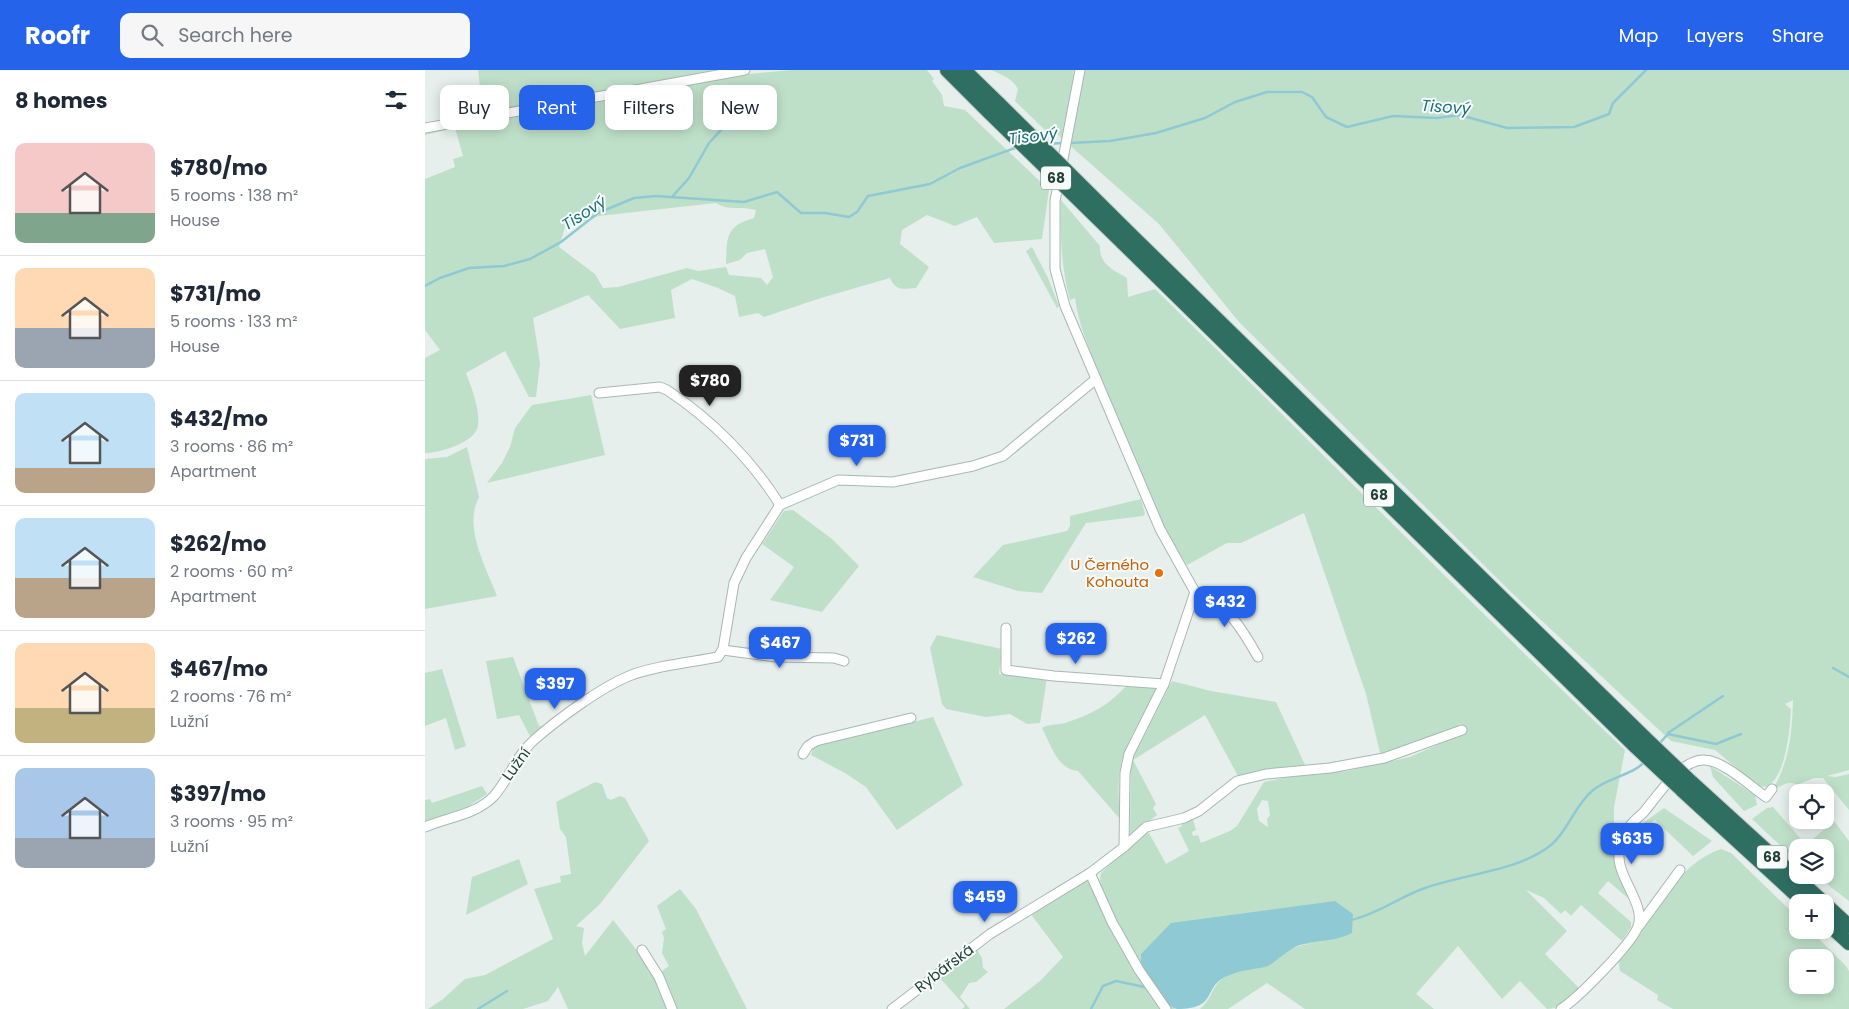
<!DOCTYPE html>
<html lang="en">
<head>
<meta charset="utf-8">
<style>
  body { margin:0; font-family:Poppins,sans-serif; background:#f6f6f7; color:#1f2937; height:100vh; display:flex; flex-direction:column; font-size:19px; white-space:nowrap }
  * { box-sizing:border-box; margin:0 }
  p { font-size:16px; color:#747a83 }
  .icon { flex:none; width:28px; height:28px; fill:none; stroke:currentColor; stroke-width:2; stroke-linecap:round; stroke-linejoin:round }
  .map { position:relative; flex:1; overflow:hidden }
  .drawer { display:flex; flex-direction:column; background:#fff; width:425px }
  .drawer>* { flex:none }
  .banner { position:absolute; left:15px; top:15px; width:475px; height:45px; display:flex; gap:10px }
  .controls { position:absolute; left:1364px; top:714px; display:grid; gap:10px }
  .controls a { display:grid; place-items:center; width:45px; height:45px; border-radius:10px; background:#fff; box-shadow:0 2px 12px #0003; font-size:25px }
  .price { position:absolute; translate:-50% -42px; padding:0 11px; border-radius:10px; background:#2563eb; color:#fff; font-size:16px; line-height:32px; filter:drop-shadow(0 1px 2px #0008) }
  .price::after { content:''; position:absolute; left:50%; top:30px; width:15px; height:11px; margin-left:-8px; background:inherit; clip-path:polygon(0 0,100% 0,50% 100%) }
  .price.active { background:#222; color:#fff }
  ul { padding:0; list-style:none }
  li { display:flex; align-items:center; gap:15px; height:125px; padding:0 15px }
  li+li { border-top:1px solid #e0e1e3 }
  li span { display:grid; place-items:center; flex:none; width:140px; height:100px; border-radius:10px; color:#555 }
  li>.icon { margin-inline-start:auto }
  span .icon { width:60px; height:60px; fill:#fffc; stroke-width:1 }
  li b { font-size:21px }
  h2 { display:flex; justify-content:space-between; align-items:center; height:60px; padding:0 15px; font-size:21px }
  .pill { padding:0 18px; border-radius:10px; background:#fff; box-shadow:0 2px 12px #0003; font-size:18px; line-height:45px }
  .pill.active { background:#2563eb; color:#fff }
  header { display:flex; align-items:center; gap:30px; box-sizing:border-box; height:70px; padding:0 25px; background:#2563eb; color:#fff }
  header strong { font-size:24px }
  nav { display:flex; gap:28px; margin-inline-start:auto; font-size:18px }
  .search { width:350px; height:45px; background:#f6f6f7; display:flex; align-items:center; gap:12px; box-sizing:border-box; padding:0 18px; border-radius:10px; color:#747a83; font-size:19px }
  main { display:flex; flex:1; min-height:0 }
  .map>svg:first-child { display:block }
</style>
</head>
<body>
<header>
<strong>Roofr</strong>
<div class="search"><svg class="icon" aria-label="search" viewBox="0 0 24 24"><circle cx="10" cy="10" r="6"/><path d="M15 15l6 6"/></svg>Search here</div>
<nav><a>Map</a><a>Layers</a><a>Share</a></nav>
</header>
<main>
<section class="drawer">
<h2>8 homes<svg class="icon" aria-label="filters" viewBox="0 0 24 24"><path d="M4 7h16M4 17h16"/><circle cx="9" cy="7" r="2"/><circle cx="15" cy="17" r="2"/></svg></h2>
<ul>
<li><span style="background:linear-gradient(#f6c9c9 70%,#7fa58c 0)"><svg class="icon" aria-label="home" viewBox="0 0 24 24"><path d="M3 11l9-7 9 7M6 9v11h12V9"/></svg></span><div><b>$780/mo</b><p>5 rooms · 138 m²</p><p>House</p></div></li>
<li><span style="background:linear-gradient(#ffd9b3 60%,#9aa5b1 0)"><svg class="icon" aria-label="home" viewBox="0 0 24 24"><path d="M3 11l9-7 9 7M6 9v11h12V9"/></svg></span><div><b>$731/mo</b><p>5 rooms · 133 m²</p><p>House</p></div></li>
<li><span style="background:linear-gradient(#bfe0f5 75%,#b9a48a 0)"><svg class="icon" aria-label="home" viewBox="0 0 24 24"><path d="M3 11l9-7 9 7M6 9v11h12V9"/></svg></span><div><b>$432/mo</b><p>3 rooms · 86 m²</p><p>Apartment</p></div></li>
<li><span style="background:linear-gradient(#bfe0f5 60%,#b9a48a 0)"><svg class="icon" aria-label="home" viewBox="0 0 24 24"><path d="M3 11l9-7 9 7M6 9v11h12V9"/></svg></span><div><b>$262/mo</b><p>2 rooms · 60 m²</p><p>Apartment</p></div></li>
<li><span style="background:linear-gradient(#ffd9b3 65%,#c2b280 0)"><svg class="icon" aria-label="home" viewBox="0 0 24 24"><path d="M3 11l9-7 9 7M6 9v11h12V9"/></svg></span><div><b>$467/mo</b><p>2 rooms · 76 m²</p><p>Lužní</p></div></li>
<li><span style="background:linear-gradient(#a9c7e8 70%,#9aa5b1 0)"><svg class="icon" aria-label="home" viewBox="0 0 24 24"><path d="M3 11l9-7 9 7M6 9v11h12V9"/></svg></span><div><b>$397/mo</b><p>3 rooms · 95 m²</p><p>Lužní</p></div></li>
</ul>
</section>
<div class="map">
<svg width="1424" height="939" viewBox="0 0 1424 939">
  <rect width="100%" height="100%" fill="#e6efeb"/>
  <!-- green -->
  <g fill="#bfe0c8" fill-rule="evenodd">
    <polygon points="53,0 300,0 164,24 154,22 154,26 58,43"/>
    <path d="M365,0h137l7,9 -2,2 10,14 2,11 21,4 84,80 -7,49 -48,4 -17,-26 -22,9 -28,-11 -25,15 -2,14 29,23 -13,21c-14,1 -20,3 -26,-10l-69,20 -57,19 -6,-4 -19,4 -4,-21 -17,-8 -26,-9 -21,11 4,28 -55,11 -32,-34 -55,23 7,45 -4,34h-7l-24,-46 -39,22c6,16 14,36 12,53 -3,17 -39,27 -53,27v-95l15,-8 -15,-20v-151l30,-12 -2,-8 10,-3 -8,-28 -30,7v-4l324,-57zM291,133c12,8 26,3 40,7l-2,8c-29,8 -27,20 -28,46l14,-4 7,-7 18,-4 8,28 -6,8 -6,-7 -32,-3 -3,-8 -28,4 -11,-3 -69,19 -15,1 -8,-14 -36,-27 6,-20 34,-11z"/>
    <path d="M566,0h83l-1,5 12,-5h764v700l-22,6 9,1 13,-3v36l-26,-32h-9l-17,7c-7,-5 -16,0 -23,5v-3c16,-28 18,-55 19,-87l-8,4 6,5c-1,20 -5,69 -25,78l-8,-1 -43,-36 -44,-9 -158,-147 -274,-272 -80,-98 -101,-89 -9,-1 -34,-33 3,-12c-6,-11 -16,-14 -27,-19z"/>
    <path d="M636,130l39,46c-1,18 13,24 27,32l1,19 27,-8c157,153 310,310 470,461l-11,57v15l7,5c-14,41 0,37 8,72l-21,-18 -10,12 33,29v5l-9,14 -41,-36 -10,11 -6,-6 -4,4 -17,-16 -18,-8 41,41 -22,23 34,34c-9,9 -18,21 -32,21l-27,-28 -18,18 -44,-53 -42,48 18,15h-129l-38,-26 -39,26h-28c12,-10 11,-21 22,-30 13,-11 30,-8 44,-13 7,-2 12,-10 18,-14 16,-9 34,-9 52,-11l-195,21 27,43 8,4h-172l36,-28 23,-24 -33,-44 58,-33 16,33 6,-7c-8,-7 -12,-23 -9,-33l42,-40h6l17,31 23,-13 -11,-23 4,-2 -1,-3 12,-3 3,10 -4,2 1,4 5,-1 3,8 29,-12 7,-5 27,-44 24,-5 59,-6 63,-14 56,-25 -6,-8 -3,5 -76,28 -15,-63 -62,-181 -63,30h-14l-40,22c-35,-53 -57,-114 -80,-173 -12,-30 -28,-62 -32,-94l-5,2c-9,-33 -10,-66 -9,-100zM837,730l6,1 2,14 -3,4 1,8 -9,-6 -2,-12z"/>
    <polygon points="607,177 623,208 634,236 632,238 601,181"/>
    <polygon points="166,325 180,385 62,413 77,393 85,377 90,358 107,335"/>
    <path d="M42,377l12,50c-16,31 7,70 18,99l-72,13v-150l22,-2z"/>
    <polygon points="716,429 720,444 718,446 661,453 617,523 593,521 548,507 578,475 642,461 645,456 645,446"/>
    <polygon points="368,440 407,469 434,496 397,542 345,530 369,497 337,474 359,441"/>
    <polygon points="512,565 577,579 574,604 622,608 615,653 602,654 585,644 561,647 521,639 517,634 505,578"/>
    <polygon points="88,587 114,656 118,656 106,668 94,645 72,649 61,591"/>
    <polygon points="17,599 41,676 30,680 21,648 0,656 0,603"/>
    <polygon points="747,611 786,621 851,632 881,697 813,706 780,645 708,690 731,734 728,738 732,745 705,767 706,692"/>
    <path d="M702,615l26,2 3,3c-12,24 -29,49 -35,74 -4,18 -2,37 -1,55l-42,-48c-21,-2 -27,-26 -36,-43 6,-4 15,-3 23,-5 27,-9 43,-17 62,-38z"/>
    <polygon points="508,647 538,715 472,760 441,717 420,703 386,685 389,676"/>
    <polygon points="1285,696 1330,725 1332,735 1319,741 1288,707"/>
    <polygon points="170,712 177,714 182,728 186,730 195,726 200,728 224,771 175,834 151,856 159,858 157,873 160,886 188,850 222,893 245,939 143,939 133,917 123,931 98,939 3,939 18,929 40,909 60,905 128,869 109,819 136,812 135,806 146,804 141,767 135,759 131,732"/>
    <polygon points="57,716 62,724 41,738 0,753 0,730 5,729 7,733"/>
    <polygon points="1348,737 1381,775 1409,751 1424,771 1424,831 1390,805 1400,805 1400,778 1372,778 1372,791 1327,749 1342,738"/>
    <polygon points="1239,738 1287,771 1268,786 1230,750 1217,761 1211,758"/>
    <path d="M1296,779l10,4 66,64v13h13l36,36 3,5v38h-176l-16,-9 1,-5 -38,-24 -2,-13c27,-35 61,-96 103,-109zM1372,888h28v27h-28z"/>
    <polygon points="94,789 103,814 41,845 47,807"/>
    <polygon points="255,819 271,839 322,939 249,939 234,903 244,896 237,883 239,868 237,862 241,859 232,836"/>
    <polygon points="552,880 557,888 558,898 563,902 551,912 544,913 535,927 545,939 537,939 540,936 514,907"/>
  </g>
  <!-- water -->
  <path fill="#8ec9d4" d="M910,831l18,13 -1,19c-21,10 -32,6 -52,12 -13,4 -25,19 -35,22 -14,3 -26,3 -40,10 -22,11 -7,32 -48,32 -15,-3 -29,-34 -36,-47v-8l30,-31z"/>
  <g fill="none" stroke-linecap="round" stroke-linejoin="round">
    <!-- stream -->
    <g stroke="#8ec9d4" stroke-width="2.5">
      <polyline points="644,73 685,71 731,63 780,48 810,32 842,22 877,22 887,27 901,47 922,57 968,46 1012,48 1035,45 1082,58 1149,57 1184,44 1188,33 1221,0"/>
      <polyline points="621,74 638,73"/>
      <polyline points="247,127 264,108 284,73 308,47"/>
      <polyline points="0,216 15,208 44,198 79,196 105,189 136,172 173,143 209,128 231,126 319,132 352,122 376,143 400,143 424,147 432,142 443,126 505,114 535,98 593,77"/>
      <polyline points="1408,598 1424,607"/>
      <polyline points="1243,663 1298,626"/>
      <polyline points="1233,675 1243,664 1291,674 1316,664"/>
      <path d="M926,850c27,-6 48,-23 74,-32 39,-14 94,-17 126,-43 17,-14 24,-40 41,-54 15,-14 41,-15 53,-30"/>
      <polyline points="53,939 82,921"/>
      <polyline points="666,939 678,916 691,911 724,918"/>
    </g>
    <defs>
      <g id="minor">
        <polyline points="0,58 320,0"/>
        <path d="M174,323l61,-6 7,3c44,29 85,70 113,115"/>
        <path d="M770,522c28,4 50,42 63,65"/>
        <polyline points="581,558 581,600 629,606 739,614"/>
        <polyline points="298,580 351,587 409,588 419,591"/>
        <polyline points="378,684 383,676 391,671 486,648"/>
        <path d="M0,757c23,-10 51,-12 69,-31 15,-17 22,-40 40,-56 24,-21 66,-52 95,-64 23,-10 64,-14 89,-19l5,-8 11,-66 12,-25 34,-53 58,-25 55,2 80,-16 30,-10 93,-77"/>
        <polyline points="699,777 721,757 759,748 774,741 812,711 841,704 905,698 959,688 1037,660"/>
        <polyline points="665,803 687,852 714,900 741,939"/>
        <polyline points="1214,856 1255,800"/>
        <polyline points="217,880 234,907 247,939"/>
        <polyline points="467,939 565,864 665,803 699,777 700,703 704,684 739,614 770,522 735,459 640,236 630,199 630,131 655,0"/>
        <path d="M1136,939c16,-10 72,-66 77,-83 8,-21 -21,-49 -19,-72 1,-9 5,-21 11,-28 3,-5 9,-9 13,-13 14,-16 38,-55 62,-53 19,1 45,26 61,37l6,-8"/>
      </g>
      <g id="highway">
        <polyline points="522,0 565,43"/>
        <polyline points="539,0 574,34"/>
        <polyline points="705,164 1220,668"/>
        <polyline points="697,172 1211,677"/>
        <polyline points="1266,712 1398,832"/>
        <polyline points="1257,720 1379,832"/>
        <polyline points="1400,834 1424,856"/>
        <polyline points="1400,851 1424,873"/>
      </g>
    </defs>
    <!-- minor casing -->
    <use href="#minor" stroke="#a8b8b2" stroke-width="11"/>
    <!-- highway casing -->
    <use href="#highway" stroke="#c2cac8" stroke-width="16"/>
    <!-- minor -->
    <use href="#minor" stroke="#fff" stroke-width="9"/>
    <!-- highway -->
    <use href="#highway" stroke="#2f6f62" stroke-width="14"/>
    <defs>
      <g id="highway-bridge">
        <polyline points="574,34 705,164"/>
        <polyline points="565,43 697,172"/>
        <polyline points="1220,668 1266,712"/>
        <polyline points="1211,677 1257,720"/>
      </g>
    </defs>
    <!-- highway-bridge casing -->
    <use href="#highway-bridge" stroke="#c2cac8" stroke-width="16" stroke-linecap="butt"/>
    <!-- highway-bridge -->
    <use href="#highway-bridge" stroke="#2f6f62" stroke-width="14"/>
  </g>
  <!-- markers -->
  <circle fill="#e8710a" stroke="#f7fbf9" stroke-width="2" cx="734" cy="503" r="5"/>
  <g text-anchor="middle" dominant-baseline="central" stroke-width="4" stroke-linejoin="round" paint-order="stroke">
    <!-- shield labels -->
    <g fill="#f7fbf9" stroke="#637a73" stroke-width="1">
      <rect x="616" y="96.5" width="30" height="23" rx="4"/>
      <rect x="939" y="413.5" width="30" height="23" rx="4"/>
      <rect x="1332" y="775.5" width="30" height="23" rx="4"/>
    </g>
    <g font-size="14" font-weight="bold" fill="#24423a">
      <text x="631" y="108">68</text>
      <text x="954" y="425">68</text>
      <text x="1347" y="787">68</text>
    </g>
    <!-- food labels -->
    <g font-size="15" fill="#c56008" stroke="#f7fbf9" text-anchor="end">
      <text x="724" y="494">U Černého<tspan x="724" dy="17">Kohouta</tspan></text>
    </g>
    <!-- street labels -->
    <g font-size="15" fill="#24423a" stroke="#f7fbf9">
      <text transform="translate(91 694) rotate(-54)">Lužní</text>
      <text transform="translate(519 898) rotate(-37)">Rybářská</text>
    </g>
    <!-- water labels -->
    <g font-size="16" font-style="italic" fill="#1c6f80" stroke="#f7fbf9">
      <text transform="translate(1021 37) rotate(4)">Tisový</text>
      <text transform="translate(608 66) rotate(-7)">Tisový</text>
      <text transform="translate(159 143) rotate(-33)">Tisový</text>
    </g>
  </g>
</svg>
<div class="controls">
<a><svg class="icon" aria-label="locate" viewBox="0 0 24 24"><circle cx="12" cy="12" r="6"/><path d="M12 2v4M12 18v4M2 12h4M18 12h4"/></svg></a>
<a><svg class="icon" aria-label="layers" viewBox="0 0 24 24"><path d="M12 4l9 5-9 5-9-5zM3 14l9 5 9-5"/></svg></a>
<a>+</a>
<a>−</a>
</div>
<b class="price active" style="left:285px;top:337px">$780</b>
<b class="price" style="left:432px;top:397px">$731</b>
<b class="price" style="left:800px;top:558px">$432</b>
<b class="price" style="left:651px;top:595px">$262</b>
<b class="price" style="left:355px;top:599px">$467</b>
<b class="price" style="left:130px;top:640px">$397</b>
<b class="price" style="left:1207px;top:795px">$635</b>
<b class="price" style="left:560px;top:853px">$459</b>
<div class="banner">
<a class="pill">Buy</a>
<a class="pill active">Rent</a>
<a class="pill">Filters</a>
<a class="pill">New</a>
</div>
</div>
</main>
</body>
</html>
